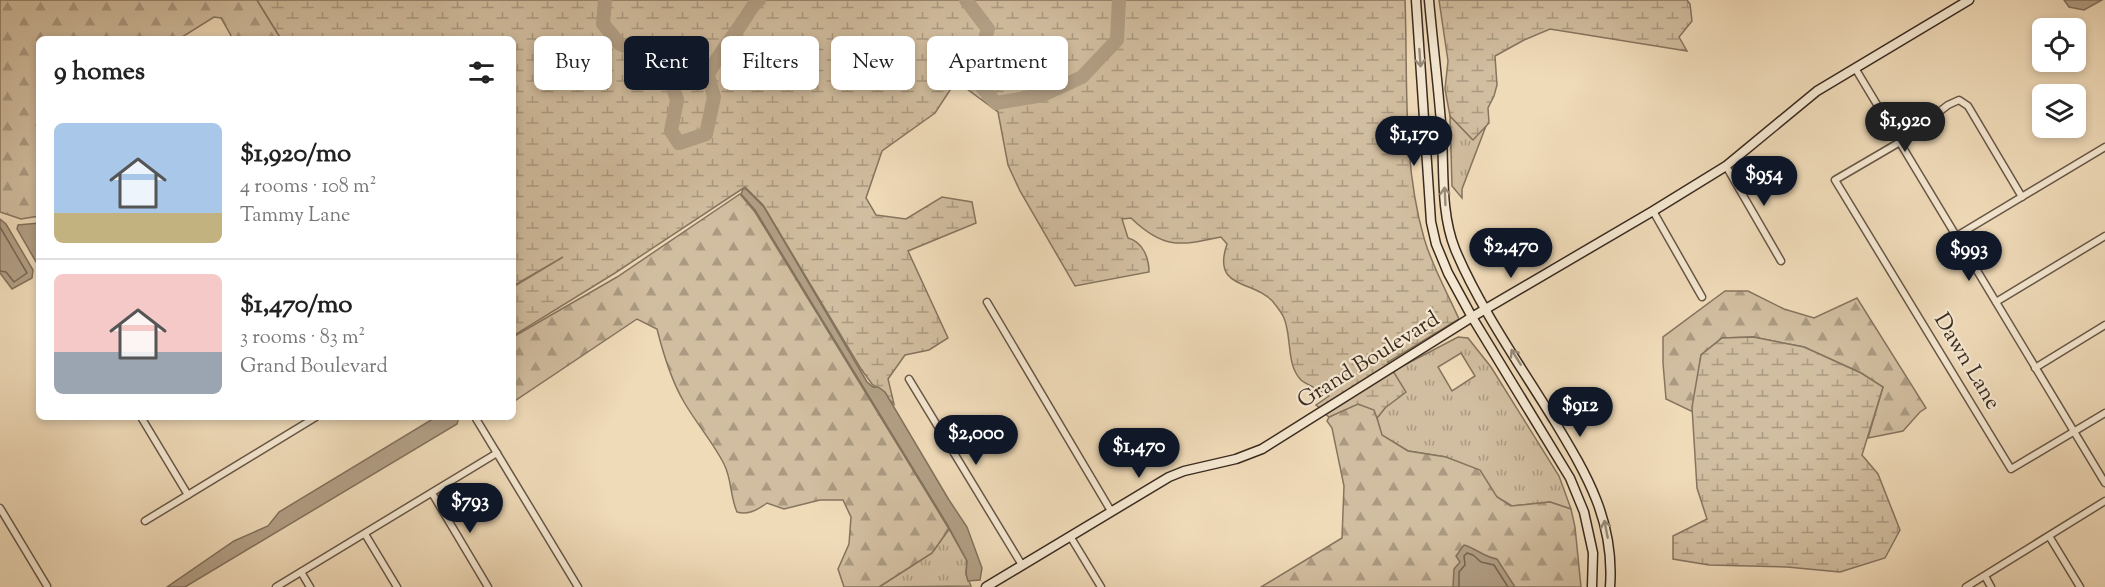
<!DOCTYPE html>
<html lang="en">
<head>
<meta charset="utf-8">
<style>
  body { margin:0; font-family:"Sorts Mill Goudy",serif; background:#f6f6f6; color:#222; height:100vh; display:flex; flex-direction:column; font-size:22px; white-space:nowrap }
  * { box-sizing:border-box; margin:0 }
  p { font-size:20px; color:#767676 }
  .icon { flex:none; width:33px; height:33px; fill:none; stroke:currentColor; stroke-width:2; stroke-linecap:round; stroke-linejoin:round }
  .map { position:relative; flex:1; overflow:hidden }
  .panel { position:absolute; left:36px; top:36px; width:480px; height:384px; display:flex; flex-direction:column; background:#fff; border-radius:9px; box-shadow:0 3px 9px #0003 }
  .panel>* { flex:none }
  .guide { position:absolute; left:534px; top:36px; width:570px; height:54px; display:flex; gap:12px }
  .controls { position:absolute; left:2032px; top:18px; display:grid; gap:12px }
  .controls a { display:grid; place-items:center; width:54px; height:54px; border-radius:9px; background:#fff; box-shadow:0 3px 9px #0003; font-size:30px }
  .price { position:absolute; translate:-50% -51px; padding:0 14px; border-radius:21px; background:#111827; color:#fff; font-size:20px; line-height:39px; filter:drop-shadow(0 2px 3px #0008) }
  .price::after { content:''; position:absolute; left:50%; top:36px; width:18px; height:14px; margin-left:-9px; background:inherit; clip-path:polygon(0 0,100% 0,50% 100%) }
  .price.active { background:#222; color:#fff }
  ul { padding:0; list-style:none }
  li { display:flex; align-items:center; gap:18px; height:150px; padding:0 18px }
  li+li { border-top:2px solid #e0e0e0 }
  li span { display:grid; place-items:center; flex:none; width:168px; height:120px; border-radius:9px; color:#555 }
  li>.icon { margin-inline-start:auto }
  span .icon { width:72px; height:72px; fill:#fffc; stroke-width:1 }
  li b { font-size:26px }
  h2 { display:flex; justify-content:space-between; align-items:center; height:72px; padding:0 18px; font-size:26px }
  .tag { padding:0 21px; border-radius:9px; background:#fff; box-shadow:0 3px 9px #0003; font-size:21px; line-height:54px }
  .tag.active { background:#111827; color:#fff }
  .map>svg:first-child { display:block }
</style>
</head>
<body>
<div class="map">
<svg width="2105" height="587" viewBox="0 0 2105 587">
  <defs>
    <pattern id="grass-tufts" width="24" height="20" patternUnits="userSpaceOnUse" patternTransform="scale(1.5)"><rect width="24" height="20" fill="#d1bd9f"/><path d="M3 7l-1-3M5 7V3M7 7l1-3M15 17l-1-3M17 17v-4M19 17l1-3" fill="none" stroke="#ab9a81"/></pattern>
    <pattern id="forest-firs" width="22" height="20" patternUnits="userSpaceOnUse" patternTransform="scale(1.5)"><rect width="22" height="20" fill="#d1bd9f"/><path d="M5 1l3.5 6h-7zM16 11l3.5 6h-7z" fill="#ab9a81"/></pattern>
    <pattern id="wetland-marsh" width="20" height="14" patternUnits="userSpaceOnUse" patternTransform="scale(1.5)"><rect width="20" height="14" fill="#d1bd9f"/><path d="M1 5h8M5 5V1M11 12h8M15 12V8" fill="none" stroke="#ab9a81"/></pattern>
  </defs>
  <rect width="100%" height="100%" fill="#f0dbb9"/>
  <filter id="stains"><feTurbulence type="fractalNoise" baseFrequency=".00333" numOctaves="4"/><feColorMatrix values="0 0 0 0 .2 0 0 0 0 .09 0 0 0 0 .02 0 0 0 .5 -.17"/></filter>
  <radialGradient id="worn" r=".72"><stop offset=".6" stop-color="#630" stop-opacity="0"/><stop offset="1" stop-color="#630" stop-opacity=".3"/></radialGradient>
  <!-- grass -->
  <g fill="url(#grass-tufts)" stroke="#86745f" stroke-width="1.5" fill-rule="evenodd">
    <polygon points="1450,116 1472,139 1486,126 1462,189 1462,198 1452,186"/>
    <path d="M1458,337l10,1 23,29 68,109 12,33 -21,-7 -38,4 -15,-9 -51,-40 -38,-6 -27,-16 -4,-17 8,-10 8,-37zM1461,353l14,23 -23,15 -14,-24z"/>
    <polygon points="949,529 967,561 966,574 971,586 879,587 932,553"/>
  </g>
  <!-- forest -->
  <g fill="url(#forest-firs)" stroke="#86745f" stroke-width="1.5">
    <polygon points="0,0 257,0 281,39 233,39 221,18 214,17 179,39 39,39 39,123 36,125 39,130 39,216 21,219 0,212"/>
    <path d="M740,194l15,18 194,317 -17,24 -53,34h-35l-6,-18 11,-25 2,-27 -8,-17h-23l-36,9 -17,-6c-8,6 -19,13 -30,9 -7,-16 -5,-32 -13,-48 -11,-22 -28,-41 -40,-62 -13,-22 -21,-49 -27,-73l-20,-10 -124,83v-65l104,-60z"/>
    <polygon points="1725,291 1748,291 1784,309 1814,318 1857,298 1926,408 1920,412 1903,431 1868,438 1883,387 1861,373 1804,347 1753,337 1722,338 1701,355 1693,412 1666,399 1663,363 1663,337"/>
    <polygon points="1357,404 1374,408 1382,435 1408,451 1446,457 1480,470 1497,497 1511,506 1550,502 1571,509 1575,527 1581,587 1261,587 1342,538 1344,486 1332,428 1327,421 1329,417"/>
  </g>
  <!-- wetland -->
  <g fill="url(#wetland-marsh)" stroke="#86745f" stroke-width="1.5">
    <path d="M257,0h1148c3,79 -3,162 19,238 8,28 23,54 35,81l-71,43 1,3 -69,43 -4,-3 13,-9c-6,-5 -24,-12 -28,-16 -15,-15 -9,-43 -17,-62 -2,-5 -6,-10 -10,-15 -19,-24 -63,-12 -47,-59l-6,-7c-42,9 -58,12 -90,-19l-9,1 6,19c15,4 21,20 21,34l-74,14 -55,-95 -12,-26 -10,-53 -42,-31 -21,32 -53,38 -16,47 10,17 30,4 36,-22 30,5 4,21 -68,28 40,87 -19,12 -24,5 -17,24 6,25 -22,-20 -11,-15 -98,-164 -18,-18 -130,86 -102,63v-49l50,-30 -50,29v-247h-232z"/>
    <polygon points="1439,0 1687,0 1690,4 1692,21 1679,37 1687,51 1550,29 1524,40 1495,56 1497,85 1494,96 1488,108 1489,123 1473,140 1450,116 1445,89 1448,61"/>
    <polygon points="1753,337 1804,347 1861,373 1883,387 1862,455 1878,474 1900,530 1885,558 1840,572 1787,567 1709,565 1673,559 1673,536 1707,519 1697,488 1692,407 1701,355 1722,338"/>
    <polygon points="1393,371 1406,392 1385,408 1377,418 1374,410 1358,404 1329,417 1325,414"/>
  </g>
  <!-- water -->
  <g fill="#b29f85" stroke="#82715c" stroke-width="1.5">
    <polygon points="2064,0 2102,0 2084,10 2069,7"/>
    <polygon points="743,189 746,189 764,207 867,382 873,387 878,387 885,392 949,500 967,527 982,568 980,580 968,581 966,574 967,561 947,524 755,210 741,194"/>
    <polygon points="0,219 6,224 33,270 32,278 12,289 0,273"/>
    <polygon points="39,223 39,267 17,229 18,225"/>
    <polygon points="436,417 459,417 457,424 185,587 167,587 234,541 268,526 279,512"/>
    <path d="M1464,545c13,4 20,12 33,14l18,28h-62l1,-18 6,-7 -4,-6z"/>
  </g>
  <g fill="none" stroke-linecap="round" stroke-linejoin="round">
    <!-- shore -->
    <g stroke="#766552" stroke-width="1.5">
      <polyline points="0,227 27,273 14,282 6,272 0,271"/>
      <polyline points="1459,587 1459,572 1465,565 1464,556 1467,553 1473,555 1481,562 1494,565 1508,587"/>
    </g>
    <!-- river -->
    <g stroke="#b29f85" stroke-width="14">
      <path d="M605,0l-2,24 17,20 17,7 31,22 9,27 -6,31 8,12 27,-9 8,-37 -6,-22c9,-19 22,-34 34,-52 6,-8 9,-17 17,-23"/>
      <polyline points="966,0 988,29 973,77 996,103 1043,95 1082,77 1117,40 1119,0"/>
    </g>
    <defs>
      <g id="street">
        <polyline points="1855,68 2105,483"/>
        <polyline points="1726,166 1781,261"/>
        <polyline points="2022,197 1968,106 1959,100 1948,105 1900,142 1835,180 2011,469 2105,413"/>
        <polyline points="1653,211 1702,297"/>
        <polyline points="1955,237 2105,147"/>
        <polyline points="987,302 1111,511"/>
        <polyline points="1996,302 2105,236"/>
        <polyline points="2035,368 2105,325"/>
        <polyline points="909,379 1022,565"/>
        <polyline points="141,417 188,495"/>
        <polyline points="475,417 578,587"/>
        <polyline points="432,493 488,587"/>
        <polyline points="0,508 47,586"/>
        <polyline points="145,521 316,417"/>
        <polyline points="365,534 397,587"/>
        <polyline points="1070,536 1101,587"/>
        <polyline points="2049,536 2080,587"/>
        <polyline points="301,572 310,587"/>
        <polyline points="1985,576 1991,587"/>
        <polyline points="276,587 497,453"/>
        <polyline points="1966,587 2105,501"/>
      </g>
      <g id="secondary">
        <polyline points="1416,0 1431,222 1436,244 1448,273 1472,317 1570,478 1584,512 1593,553 1592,587"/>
        <path d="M1429,0c4,45 10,91 13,136 2,37 -1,78 13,113 24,58 67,119 100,173 32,53 60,100 55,165"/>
        <polyline points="986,587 1169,477 1184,471 1236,459 1262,449 1472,317 1653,211 1726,166 1817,91 1969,0"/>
      </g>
    </defs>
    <!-- street casing -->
    <use href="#street" stroke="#685746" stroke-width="9"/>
    <!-- secondary casing -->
    <use href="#secondary" stroke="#3a2b1f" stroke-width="11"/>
    <!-- street -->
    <use href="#street" stroke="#f5e8d2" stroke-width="6"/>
    <!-- secondary -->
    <use href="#secondary" stroke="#f5e8d2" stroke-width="8"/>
  </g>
  <!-- one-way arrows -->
  <defs><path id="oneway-shaft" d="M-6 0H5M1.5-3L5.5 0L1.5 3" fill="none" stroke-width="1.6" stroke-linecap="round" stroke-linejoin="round" transform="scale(1.5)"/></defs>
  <g stroke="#988a78">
    <use href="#oneway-shaft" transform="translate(1420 58) rotate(86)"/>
    <use href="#oneway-shaft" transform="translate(1445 196) rotate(-93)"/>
    <use href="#oneway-shaft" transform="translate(1516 357) rotate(-122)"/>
    <use href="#oneway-shaft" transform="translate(1606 529) rotate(-101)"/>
  </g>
  <g text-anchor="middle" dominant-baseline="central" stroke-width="4.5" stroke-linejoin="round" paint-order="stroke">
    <!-- street labels -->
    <g font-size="22" fill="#3a2b1f" stroke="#f5e8d2">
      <text transform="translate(1369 361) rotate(-32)">Grand Boulevard</text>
      <text transform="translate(1966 362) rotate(59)">Dawn Lane</text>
    </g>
  </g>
  <rect width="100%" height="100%" filter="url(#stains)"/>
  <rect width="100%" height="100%" fill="url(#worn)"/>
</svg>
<div class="controls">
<a><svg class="icon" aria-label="locate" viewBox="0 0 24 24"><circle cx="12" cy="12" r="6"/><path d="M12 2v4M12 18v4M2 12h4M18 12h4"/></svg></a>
<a><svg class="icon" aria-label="layers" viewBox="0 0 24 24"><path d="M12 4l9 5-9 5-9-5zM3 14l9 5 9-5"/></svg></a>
</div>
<b class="price active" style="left:1905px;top:153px">$1,920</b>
<b class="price" style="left:1414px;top:167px">$1,170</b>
<b class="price" style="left:1764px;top:207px">$954</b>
<b class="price" style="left:1511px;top:279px">$2,470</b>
<b class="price" style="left:1969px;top:282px">$993</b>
<b class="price" style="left:1580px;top:438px">$912</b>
<b class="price" style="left:976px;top:466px">$2,000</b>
<b class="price" style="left:1139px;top:479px">$1,470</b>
<b class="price" style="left:470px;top:534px">$793</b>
<div class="guide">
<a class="tag">Buy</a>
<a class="tag active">Rent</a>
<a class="tag">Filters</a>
<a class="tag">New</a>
<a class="tag">Apartment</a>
</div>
<section class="panel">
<h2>9 homes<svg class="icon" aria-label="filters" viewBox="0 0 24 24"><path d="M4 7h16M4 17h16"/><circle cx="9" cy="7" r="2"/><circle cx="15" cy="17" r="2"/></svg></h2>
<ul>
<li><span style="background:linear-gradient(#a9c7e8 75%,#c2b280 0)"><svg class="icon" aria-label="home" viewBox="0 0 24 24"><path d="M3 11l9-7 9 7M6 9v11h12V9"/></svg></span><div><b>$1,920/mo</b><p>4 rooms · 108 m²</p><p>Tammy Lane</p></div></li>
<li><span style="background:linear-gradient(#f6c9c9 65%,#9aa5b1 0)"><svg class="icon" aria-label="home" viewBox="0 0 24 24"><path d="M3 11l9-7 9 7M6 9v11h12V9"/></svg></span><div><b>$1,470/mo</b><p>3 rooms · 83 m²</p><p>Grand Boulevard</p></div></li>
</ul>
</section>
</div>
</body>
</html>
